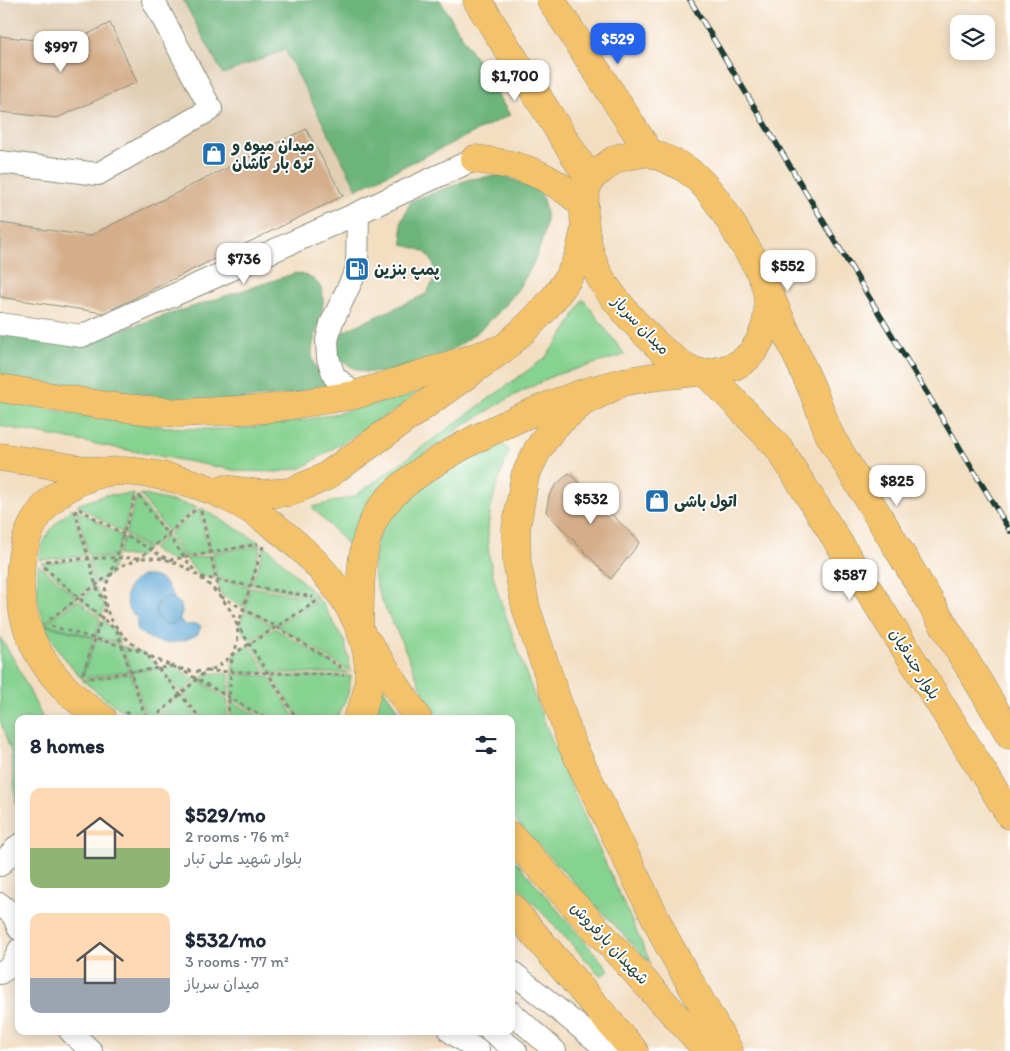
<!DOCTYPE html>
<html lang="en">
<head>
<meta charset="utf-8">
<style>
  body { margin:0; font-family:Itim,"Playpen Sans Arabic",sans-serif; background:#f2f2f3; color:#1f2937; height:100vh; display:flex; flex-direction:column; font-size:19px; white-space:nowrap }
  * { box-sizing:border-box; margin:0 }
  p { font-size:16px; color:#747a83 }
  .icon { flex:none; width:28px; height:28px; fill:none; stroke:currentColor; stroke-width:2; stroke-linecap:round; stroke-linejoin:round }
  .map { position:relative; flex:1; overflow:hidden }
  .sheet { position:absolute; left:15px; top:715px; width:500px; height:320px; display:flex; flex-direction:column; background:#fff; border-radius:10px; box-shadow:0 2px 12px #0003 }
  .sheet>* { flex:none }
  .fabs { position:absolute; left:950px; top:15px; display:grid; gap:10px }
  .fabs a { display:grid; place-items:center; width:45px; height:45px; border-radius:10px; background:#fff; box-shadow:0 2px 12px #0003; font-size:25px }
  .price { position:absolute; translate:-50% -42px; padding:0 11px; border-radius:10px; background:#fff; color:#222; font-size:16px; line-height:32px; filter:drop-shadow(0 1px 2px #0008) }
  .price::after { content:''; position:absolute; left:50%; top:30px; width:15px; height:11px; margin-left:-8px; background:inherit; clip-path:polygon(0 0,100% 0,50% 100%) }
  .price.on { background:#2563eb; color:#fff }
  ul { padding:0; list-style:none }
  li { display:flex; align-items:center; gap:15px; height:125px; padding:0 15px }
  li span { display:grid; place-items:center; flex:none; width:140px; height:100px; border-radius:10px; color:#555 }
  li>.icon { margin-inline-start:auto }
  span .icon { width:60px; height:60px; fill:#fffc; stroke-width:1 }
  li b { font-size:21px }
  h2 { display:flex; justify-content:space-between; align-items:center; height:60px; padding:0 15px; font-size:21px }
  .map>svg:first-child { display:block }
</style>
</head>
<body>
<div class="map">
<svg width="1010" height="1051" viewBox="0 0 1010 1051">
  <rect width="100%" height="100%" fill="#fff"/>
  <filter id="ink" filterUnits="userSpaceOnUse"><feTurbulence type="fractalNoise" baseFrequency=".02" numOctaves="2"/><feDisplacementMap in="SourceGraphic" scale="10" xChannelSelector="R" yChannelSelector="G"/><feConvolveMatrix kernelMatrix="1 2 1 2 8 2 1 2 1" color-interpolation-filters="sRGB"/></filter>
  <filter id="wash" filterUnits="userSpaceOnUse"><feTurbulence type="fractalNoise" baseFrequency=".0096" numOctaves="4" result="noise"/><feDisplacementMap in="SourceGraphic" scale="20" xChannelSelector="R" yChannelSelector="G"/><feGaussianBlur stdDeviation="1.12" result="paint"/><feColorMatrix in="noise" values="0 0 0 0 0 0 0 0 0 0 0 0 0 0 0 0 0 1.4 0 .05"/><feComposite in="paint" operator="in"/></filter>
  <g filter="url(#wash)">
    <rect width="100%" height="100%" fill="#f3dec2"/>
    <!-- built -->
    <polygon fill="#e1ceb3" points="0,0 428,0 501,119 104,313 0,297"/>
    <!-- green -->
    <g fill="#86d290" stroke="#528862">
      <polygon points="583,299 625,355 555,375 511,397 463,426 405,468 365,507 354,530 350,547 312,507 355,496 545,358 567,329"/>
      <path d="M425,391l-123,77 -25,4 -38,-1 -239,-45v-26c80,14 164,34 246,28 61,-5 120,-22 179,-37z"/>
      <path d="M495,444l10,1 4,6c-10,28 -22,58 -21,89 1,35 16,69 27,102 37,110 89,216 136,322l-140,-148v-97h-73c-16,-26 -27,-56 -39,-83 -10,-20 -23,-43 -25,-64 -6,-69 73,-100 121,-128z"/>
      <polygon points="134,494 123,533 77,505 105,495"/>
      <polygon points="140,494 197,507 168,532"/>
      <polygon points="137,495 166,534 150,548 125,535"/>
      <path d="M73,508l13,48 -47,4c3,-23 16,-38 34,-52z"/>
      <polygon points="201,508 261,543 212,552"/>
      <polygon points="76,509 122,536 116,555 89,557"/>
      <polygon points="199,509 209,552 185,557 169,534"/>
      <polygon points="167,536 183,557 170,560 152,549"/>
      <polygon points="124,537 148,549 139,557 118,555"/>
      <polygon points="261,545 250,584 217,578 212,554"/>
      <polygon points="265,545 318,597 252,584"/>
      <polygon points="210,555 215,578 199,576 186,559"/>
      <polygon points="116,557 110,574 96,584 89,559"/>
      <polygon points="87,559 94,585 78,597 41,563"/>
      <polygon points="38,564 77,598 44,623 37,596"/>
      <polygon points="217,580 249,586 243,607 221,595"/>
      <polygon points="95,587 105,606 101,617 80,599"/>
      <polygon points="251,587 318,599 275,625 245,608"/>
      <polygon points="78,600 100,619 95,637 45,624"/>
      <polygon points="320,600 345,642 351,672 277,626"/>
      <polygon points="245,610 273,626 250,641 239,626"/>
      <polygon points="102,620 116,631 120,643 96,637"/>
      <polygon points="44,625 94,638 81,678 59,651"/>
      <polygon points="275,628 348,673 270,673 251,643"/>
      <polygon points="0,637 16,663 43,719 19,719 18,824 11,752 0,720"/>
      <polygon points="96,639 120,645 129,671 82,678"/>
      <polygon points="249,645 267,673 232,672 233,655"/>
      <polygon points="122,646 145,654 158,667 131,671"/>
      <polygon points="174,666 196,680 181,692 161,668"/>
      <polygon points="159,668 179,694 151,719 147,719 132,672"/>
      <path d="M130,673l15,46c-17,0 -49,-28 -63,-39z"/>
      <polygon points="206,673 229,674 228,697 199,680"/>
      <polygon points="232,674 269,676 296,719 270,719 231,698"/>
      <polygon points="272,676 351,676 348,694 337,719 299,719"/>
      <polygon points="198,681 228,700 227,719 203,719 183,694"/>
      <polygon points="379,683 404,719 374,719"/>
      <polygon points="181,695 200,719 154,719"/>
      <polygon points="231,701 264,719 230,719"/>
      <polygon points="511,855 609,970 601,976 511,879"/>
    </g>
    <!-- forest -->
    <g fill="#6cb47a" stroke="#467857">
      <polygon points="183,0 440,0 510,115 357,189 285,50 223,74"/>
      <path d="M504,175l37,17c2,8 6,18 5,26 -6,78 -103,163 -181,154 -8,-1 -17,-8 -25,-11l-6,-14 8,-15 84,-38 11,-19c-8,-24 -10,-24 -34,-30l-2,-23 10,-21 59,-22z"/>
      <path d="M296,273c50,10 16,52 16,81 0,14 13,27 21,36l-130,13 -69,-3 -134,-23v-47l84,12z"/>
    </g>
    <!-- water -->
    <g fill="#5da6d4" stroke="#3e7284">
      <path d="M142,576c18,-2 25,7 32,22h-10l-8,7c-2,12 3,20 15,20l9,-6 5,6 12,-1 4,2 -3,8c-21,12 -42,12 -61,-4v-12l-9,-10 -2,-13 4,-11z"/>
      <circle cx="169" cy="611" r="13"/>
    </g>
    <g id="blocks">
      <!-- building -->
      <g fill="#d4ad89">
        <polygon points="110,23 137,82 57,118 0,112 0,36 68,44"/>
        <polygon points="306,129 343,196 104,313 0,297 0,223 89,236"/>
        <polygon points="569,473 640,542 611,579 546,512 549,496 555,486"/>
      </g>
    </g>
  </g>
  <g filter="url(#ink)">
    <use href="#blocks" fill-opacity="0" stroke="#898e7b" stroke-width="1"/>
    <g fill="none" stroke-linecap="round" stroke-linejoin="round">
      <defs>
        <g id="minor">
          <polyline points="0,162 98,174 211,109 153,0"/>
          <polyline points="0,324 82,336 358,213 475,159"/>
          <polyline points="355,395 334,376 328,358 327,341 331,324 357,269 358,213"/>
          <polyline points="0,865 19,845"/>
          <polyline points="0,904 13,915 19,929"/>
          <polyline points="511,971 609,1051"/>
          <polyline points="0,973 11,966 19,950"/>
          <polyline points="511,1012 555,1051"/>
          <polyline points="70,1031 91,1051"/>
          <polyline points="450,1031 478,1051"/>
          <polyline points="491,1031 516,1051"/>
        </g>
        <g id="major">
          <polyline points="477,0 590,180"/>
          <polyline points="551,0 649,152"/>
          <path d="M649,152c13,6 30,11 41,20 21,16 37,43 50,66 9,15 22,33 26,50 7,27 -4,65 -31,78 -8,3 -18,5 -26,7 -31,6 -102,-77 -113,-104 -10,-23 -18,-66 -6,-89 2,-4 10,-9 14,-12 4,-3 8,-8 12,-9 10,-4 23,-5 33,-7z"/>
          <path d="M475,159c48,6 72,14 109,46"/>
          <polyline points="769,294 813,391 829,434 1010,735"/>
          <polyline points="707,373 779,448 1010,815"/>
        </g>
        <g id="highway">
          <polyline points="623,382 583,402 553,427 537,451 525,476 516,529 517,563 526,608 572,745 667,942 729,1051"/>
          <polyline points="0,388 114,407 179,413 265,409 355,395 504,348"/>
          <polyline points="0,457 100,472"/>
          <path d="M225,489l36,5 29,-2 35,-15 179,-129c27,-24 58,-52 72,-86 5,-10 6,-23 9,-33"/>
          <path d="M359,624c2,-36 -1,-75 17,-108 29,-53 170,-114 228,-129 31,-9 62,-12 94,-15"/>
          <polyline points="368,643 418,719"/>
          <path d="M103,719c-50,-34 -83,-76 -83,-139 0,-32 11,-64 36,-84 14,-11 29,-19 47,-23 15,-4 34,-1 49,1 28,5 54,12 79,25 70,35 173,134 126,220"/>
          <polyline points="511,836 708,1051"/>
          <polyline points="511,907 634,1051"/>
        </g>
      </defs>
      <!-- minor casing -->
      <use href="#minor" stroke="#898e7b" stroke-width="24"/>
      <!-- major casing -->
      <use href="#major" stroke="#898e7b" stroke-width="29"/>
      <!-- highway casing -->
      <use href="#highway" stroke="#898e7b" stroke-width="29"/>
      <!-- path -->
      <g stroke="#898e7b" stroke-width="3" stroke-dasharray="4 4" stroke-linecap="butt">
        <polyline points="139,496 196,573"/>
        <polyline points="79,509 169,560 258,544"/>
        <polyline points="75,510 96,586 106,606 83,673"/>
        <polyline points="201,511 220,596 275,626 344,669"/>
        <polyline points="263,546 238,626 297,719"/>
        <path d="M46,561c32,-2 62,-4 94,-3 10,0 20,-1 30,3 25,8 49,30 62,52 7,13 9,31 -1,43 -6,6 -17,14 -25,15 -41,6 -125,-48 -95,-96 8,-12 21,-11 31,-19 19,-15 36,-31 54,-47"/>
        <polyline points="44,567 117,631 146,719"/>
        <polyline points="201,577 313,597"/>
        <polyline points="50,619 111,574 136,495"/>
        <polyline points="51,626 139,651"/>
        <polyline points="148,656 201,719"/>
        <polyline points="178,668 267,719"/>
        <polyline points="90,678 173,666"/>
        <polyline points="125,712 137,719"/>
        <polyline points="153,719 206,671 344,675"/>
        <polyline points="228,719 232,655 317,601"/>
      </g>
      <!-- minor -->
      <use href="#minor" stroke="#fff" stroke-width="22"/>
      <!-- major -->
      <use href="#major" stroke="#f4c26a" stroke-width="28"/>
      <!-- highway -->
      <use href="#highway" stroke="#f4c26a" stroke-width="28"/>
      <defs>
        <polyline id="rail" points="690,0 1010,531"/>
      </defs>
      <!-- rail casing -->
      <use href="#rail" stroke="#1f3d34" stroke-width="5.5"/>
      <!-- rail -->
      <use href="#rail" stroke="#fff" stroke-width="4" stroke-dasharray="11" stroke-linecap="butt"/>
    </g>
  </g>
  <!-- icons -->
  <defs>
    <symbol id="shop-square" viewBox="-11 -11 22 22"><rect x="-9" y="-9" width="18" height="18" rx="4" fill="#1f6fb2" stroke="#fff"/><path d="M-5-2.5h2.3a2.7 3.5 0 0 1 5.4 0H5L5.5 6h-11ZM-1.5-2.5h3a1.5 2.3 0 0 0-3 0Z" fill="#fff"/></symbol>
    <symbol id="fuel-square" viewBox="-11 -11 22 22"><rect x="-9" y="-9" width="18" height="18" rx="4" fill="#1f6fb2" stroke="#fff"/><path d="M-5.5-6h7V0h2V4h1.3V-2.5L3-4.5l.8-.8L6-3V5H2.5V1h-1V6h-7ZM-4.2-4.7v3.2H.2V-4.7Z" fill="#fff"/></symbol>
  </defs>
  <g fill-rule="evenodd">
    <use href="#shop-square" x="200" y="140" width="28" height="28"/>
    <use href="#fuel-square" x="343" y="255" width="28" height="28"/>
    <use href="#shop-square" x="643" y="487" width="28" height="28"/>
  </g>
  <g text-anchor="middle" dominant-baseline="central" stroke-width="4" stroke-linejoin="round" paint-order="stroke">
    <!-- poi labels -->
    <g font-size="16" font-weight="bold" fill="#1f3d34" stroke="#fff" text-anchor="start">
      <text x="232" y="145">میدان میوه و<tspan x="232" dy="18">تره بار کاشان</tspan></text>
      <text x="374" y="269">پمپ بنزین</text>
      <text x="674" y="501">اتول باشی</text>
    </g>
    <!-- street labels -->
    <g font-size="16" fill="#1f3d34" stroke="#fff">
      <text transform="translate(641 325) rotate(46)">میدان سرباز</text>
      <text transform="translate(915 664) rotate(58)">بلوار جندقیان</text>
      <text transform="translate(610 943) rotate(47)">شهیدان بارفروش</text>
    </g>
  </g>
</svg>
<div class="fabs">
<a><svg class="icon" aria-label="layers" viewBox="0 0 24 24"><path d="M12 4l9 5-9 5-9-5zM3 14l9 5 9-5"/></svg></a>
</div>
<b class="price on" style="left:618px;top:65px">$529</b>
<b class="price" style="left:61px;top:73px">$997</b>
<b class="price" style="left:515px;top:102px">$1,700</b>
<b class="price" style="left:244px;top:285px">$736</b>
<b class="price" style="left:788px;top:292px">$552</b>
<b class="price" style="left:897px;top:507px">$825</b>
<b class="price" style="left:591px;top:525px">$532</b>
<b class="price" style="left:850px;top:601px">$587</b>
<section class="sheet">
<h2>8 homes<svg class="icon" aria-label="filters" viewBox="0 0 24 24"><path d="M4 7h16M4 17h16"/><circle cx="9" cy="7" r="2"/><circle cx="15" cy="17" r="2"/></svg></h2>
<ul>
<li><span style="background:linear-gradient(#ffd9b3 60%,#8fb573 0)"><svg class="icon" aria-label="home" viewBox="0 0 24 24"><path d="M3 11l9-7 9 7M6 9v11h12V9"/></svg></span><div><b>$529/mo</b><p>2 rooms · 76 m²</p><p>بلوار شهید علی تبار</p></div></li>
<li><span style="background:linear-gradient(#ffd9b3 65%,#9aa5b1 0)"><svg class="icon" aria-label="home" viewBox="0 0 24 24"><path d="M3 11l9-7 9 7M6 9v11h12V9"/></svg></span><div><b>$532/mo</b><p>3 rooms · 77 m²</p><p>میدان سرباز</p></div></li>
</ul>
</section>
</div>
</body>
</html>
